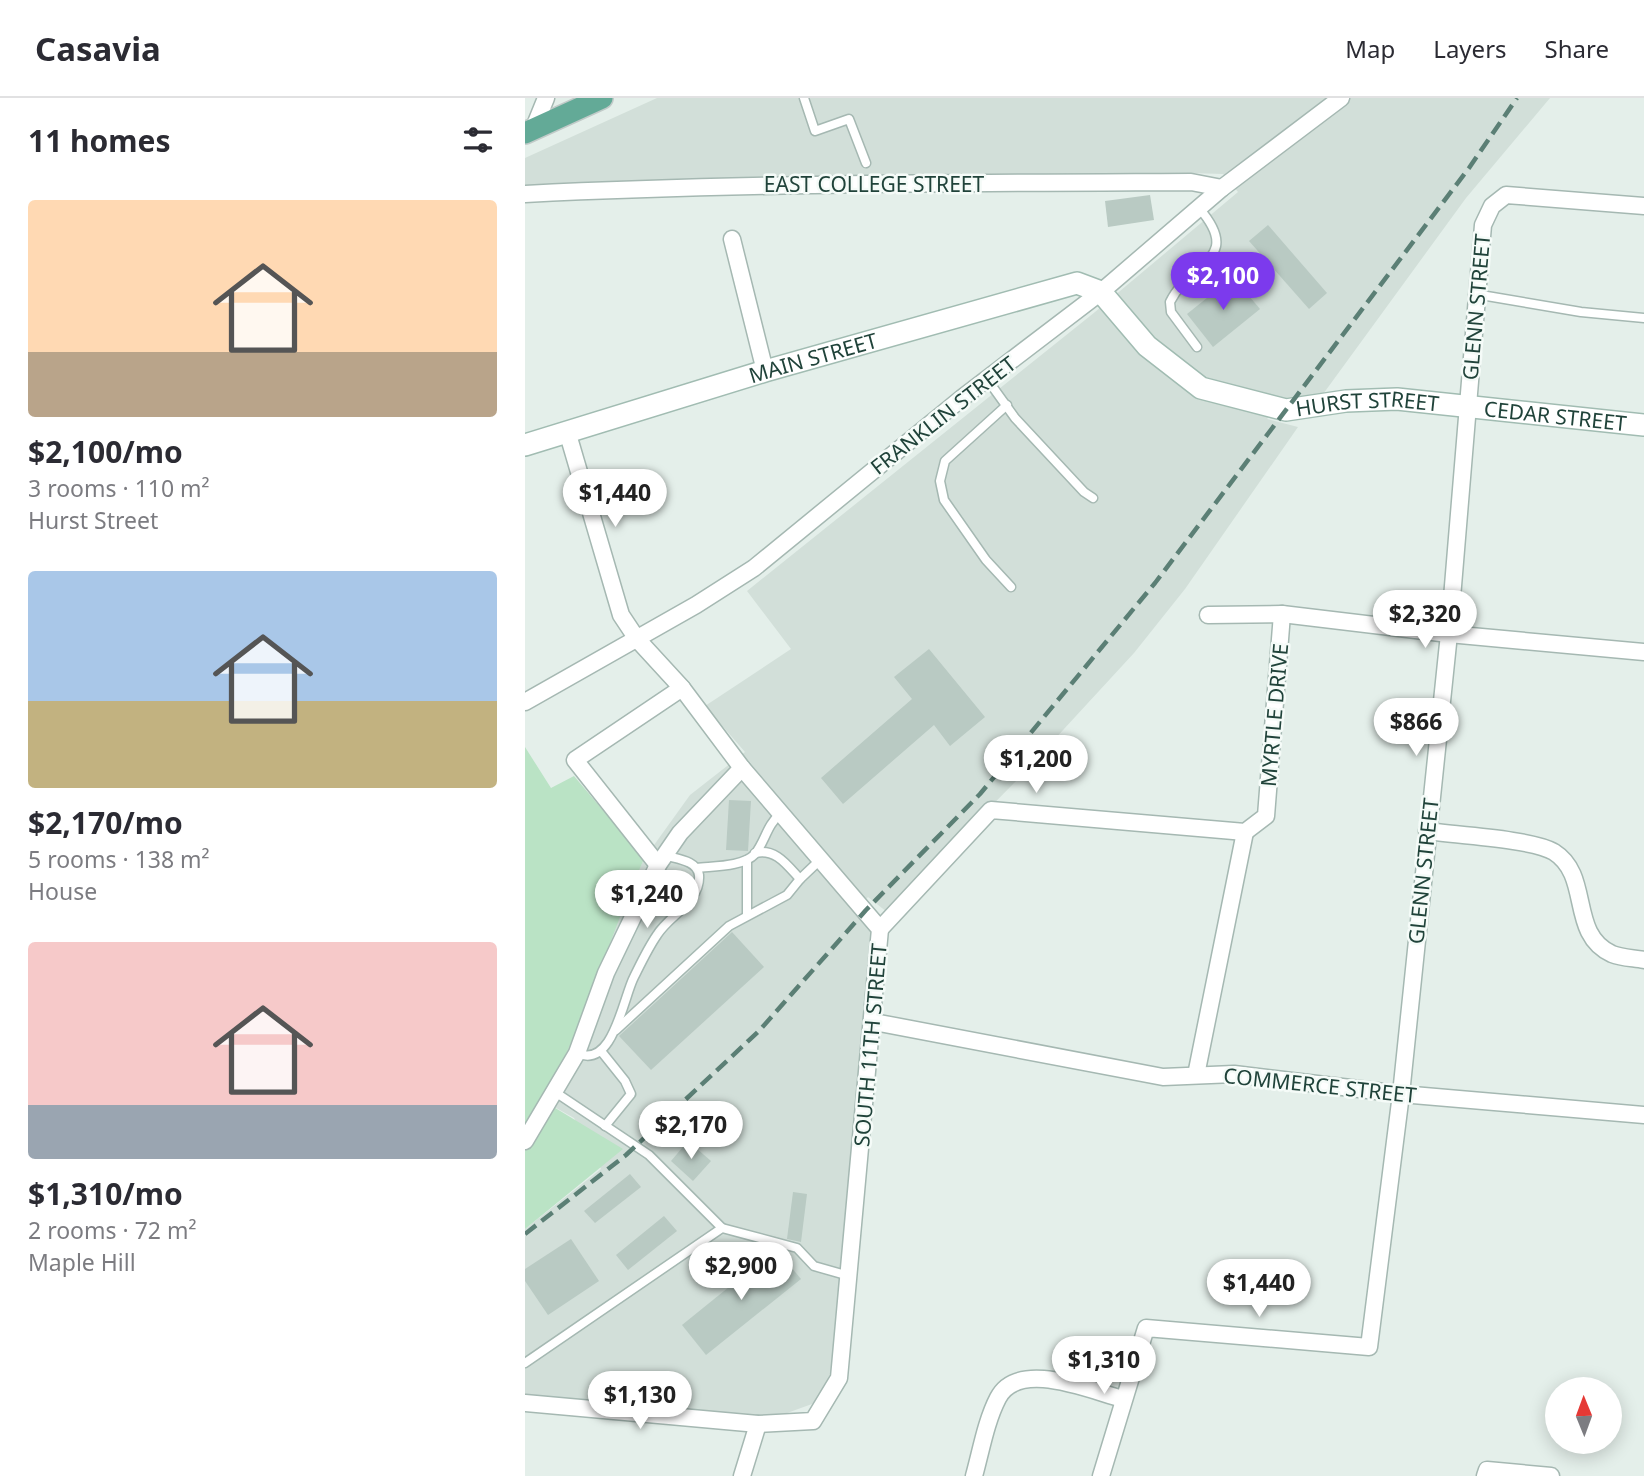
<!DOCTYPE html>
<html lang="en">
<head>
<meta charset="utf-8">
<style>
  body { margin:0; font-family:"Noto Sans",sans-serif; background:#f2f2f3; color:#2b2b33; height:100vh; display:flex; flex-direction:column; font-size:26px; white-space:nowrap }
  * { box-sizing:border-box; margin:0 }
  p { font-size:23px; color:#7c7c81 }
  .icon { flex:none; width:38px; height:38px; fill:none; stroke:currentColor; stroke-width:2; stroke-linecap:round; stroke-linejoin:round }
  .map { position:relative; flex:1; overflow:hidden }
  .panel { display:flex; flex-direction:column; background:#fff; width:525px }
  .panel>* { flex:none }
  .needle { width:46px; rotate:359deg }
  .controls { position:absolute; left:1020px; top:1279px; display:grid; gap:14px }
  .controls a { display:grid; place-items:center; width:77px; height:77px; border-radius:50%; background:#fff; box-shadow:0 4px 18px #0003; font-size:35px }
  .price { position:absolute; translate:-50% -60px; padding:0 16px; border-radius:24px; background:#fff; color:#222; font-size:23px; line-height:46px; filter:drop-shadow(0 2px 4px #0008) }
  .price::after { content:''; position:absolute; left:50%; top:42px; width:21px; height:16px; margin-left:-10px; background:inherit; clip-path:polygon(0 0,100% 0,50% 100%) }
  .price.on { background:#7c3aed; color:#fff }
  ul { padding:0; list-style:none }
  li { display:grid; align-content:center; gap:14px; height:371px; padding:0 28px }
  li span { display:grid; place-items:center; height:217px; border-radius:7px; color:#555 }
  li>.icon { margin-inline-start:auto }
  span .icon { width:126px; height:126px; fill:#fffc; stroke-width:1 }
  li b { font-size:30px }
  h2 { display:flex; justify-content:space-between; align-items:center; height:84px; padding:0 28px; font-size:30px }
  header { display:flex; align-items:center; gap:42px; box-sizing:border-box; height:98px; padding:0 35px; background:#fff; border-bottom:2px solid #e1e1e2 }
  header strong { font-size:33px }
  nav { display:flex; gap:38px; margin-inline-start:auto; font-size:24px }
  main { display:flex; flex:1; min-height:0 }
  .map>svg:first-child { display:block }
</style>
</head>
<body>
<header>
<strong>Casavia</strong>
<nav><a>Map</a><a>Layers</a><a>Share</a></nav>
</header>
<main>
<section class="panel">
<h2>11 homes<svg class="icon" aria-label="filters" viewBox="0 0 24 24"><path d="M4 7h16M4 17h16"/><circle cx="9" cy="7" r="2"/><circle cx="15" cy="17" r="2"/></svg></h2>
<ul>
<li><span style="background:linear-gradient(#ffd9b3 70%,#b9a48a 0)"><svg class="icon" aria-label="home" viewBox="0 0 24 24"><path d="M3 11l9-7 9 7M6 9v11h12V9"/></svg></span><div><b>$2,100/mo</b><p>3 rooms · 110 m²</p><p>Hurst Street</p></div></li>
<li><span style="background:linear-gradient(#a9c7e8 60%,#c2b280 0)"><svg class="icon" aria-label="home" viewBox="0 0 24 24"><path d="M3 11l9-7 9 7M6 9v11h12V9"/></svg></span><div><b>$2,170/mo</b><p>5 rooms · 138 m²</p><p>House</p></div></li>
<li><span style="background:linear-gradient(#f6c9c9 75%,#9aa5b1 0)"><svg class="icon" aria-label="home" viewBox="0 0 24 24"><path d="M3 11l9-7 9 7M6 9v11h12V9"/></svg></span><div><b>$1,310/mo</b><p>2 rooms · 72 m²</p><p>Maple Hill</p></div></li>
</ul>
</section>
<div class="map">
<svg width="1119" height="1378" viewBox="0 0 1119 1378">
  <rect width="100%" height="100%" fill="#e4efea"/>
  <!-- built -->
  <polygon fill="#d2dfd9" points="132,0 1025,0 941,100 793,303 757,305 742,321 773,329 660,491 609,555 492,682 362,814 343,799 333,810 348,832 310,1262 298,1295 287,1306 251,1319 230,1321 0,1297 0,1131 76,1071 49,1020 17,1002 43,950 93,817 119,761 165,697 220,654 180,608 266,551 222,493 570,214 713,94 698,76 664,75 219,79 0,89 0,60"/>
  <!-- green -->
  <path fill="#bae3c5" d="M0,649l26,41 23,-12 70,83c-36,79 -58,166 -102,241l81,49 -98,80z"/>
  <!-- building -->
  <g fill="#b9cac3">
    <polygon points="625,97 629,122 583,129 580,103"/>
    <polygon points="743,127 802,195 784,211 724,143"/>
    <polygon points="708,179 735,211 688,249 662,216"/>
    <polygon points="404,551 460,619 425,648 409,627 318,706 296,680 387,601 369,579"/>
    <polygon points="204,702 226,703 223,753 201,752"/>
    <polygon points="207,834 239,869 126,972 94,938"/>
    <polygon points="163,1043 186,1063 168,1083 146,1063"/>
    <polygon points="105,1076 116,1089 70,1125 59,1113"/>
    <polygon points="268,1094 282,1096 276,1144 262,1141"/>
    <polygon points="139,1118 152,1133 103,1172 91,1157"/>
    <polygon points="46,1141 74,1183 23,1217 0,1183 0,1171"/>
    <polygon points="251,1151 276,1181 181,1257 157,1227"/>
  </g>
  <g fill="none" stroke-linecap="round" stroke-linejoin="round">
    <defs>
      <g id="lane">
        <polyline points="279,0 290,33 324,21 341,65"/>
        <polyline points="950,196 1056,214 1119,220"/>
        <path d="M672,249l-26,-35 -1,-10c20,-41 74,-42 29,-94"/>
        <polyline points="462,281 490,320 559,394 568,400"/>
        <polyline points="482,307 420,363 415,383 419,402 461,462 486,489"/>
        <path d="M230,755c21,-5 32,12 45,26l21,-20"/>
        <path d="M172,770c16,-2 46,-1 58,-14 11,-14 11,-28 26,-41"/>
        <polyline points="222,817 222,762"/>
        <polyline points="91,932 204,828 262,797 275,781"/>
        <polyline points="76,953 100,983 106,996 80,1028"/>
        <path d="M52,955c36,17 46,-55 57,-76 7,-14 14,-29 23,-42 12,-20 44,-33 42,-60 -2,-15 -23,-16 -35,-20"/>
        <polyline points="30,994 124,1057 197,1130"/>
        <polyline points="0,1265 197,1130 272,1150 289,1168 324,1178"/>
      </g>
      <g id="street">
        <polyline points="8,32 21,0"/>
        <path d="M0,96c222,-11 444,-11 666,-12l31,6"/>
        <polyline points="207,141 240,273"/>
        <polyline points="683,517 757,516 924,536 1119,554"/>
        <polyline points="0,604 171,507 229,470 437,300 576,194 697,90 816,0"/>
        <path d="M902,733c27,4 106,8 127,21 38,24 14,82 58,102 10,4 22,4 32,6"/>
        <polyline points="133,767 50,662 157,590"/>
        <polyline points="355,831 466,712 720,734 741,718 757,516"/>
        <polyline points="349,924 638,979 709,976 876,996 1119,1017"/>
        <polyline points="671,977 720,734"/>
        <polyline points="0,1043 52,955 81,875 133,767 155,735 217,670"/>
        <polyline points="0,1305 233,1326 288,1323 314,1280 355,831 217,670 157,590 112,541 96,517 42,333"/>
        <polyline points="217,1378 233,1326"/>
        <path d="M449,1378c7,-25 12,-55 24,-78 20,-39 91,-8 125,1"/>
        <polyline points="576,1378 621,1230 844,1249 876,996 924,536 958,127 967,108 981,97 1119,108"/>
        <polyline points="960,1378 962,1372 1026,1378"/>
      </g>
      <g id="secondary">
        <path id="s1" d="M0,347l240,-74 312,-88 24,9 46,54 54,42 85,22 60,-9 51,-2 247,26"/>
      </g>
      <polyline id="primary" points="0,35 77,0"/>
    </defs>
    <!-- lane casing -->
    <use href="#lane" stroke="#a5b8b2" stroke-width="11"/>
    <!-- street casing -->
    <use href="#street" stroke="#a5b8b2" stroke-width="19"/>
    <!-- secondary casing -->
    <use href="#secondary" stroke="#a1bcb2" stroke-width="24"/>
    <!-- primary casing -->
    <use href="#primary" stroke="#c1cac8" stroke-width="24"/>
    <!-- lane -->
    <use href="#lane" stroke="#fff" stroke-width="8"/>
    <!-- street -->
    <use href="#street" stroke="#fff" stroke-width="16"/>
    <!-- secondary -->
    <use href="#secondary" stroke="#fff" stroke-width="21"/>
    <!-- primary -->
    <use href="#primary" stroke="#63aa97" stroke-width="21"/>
    <!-- rail -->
    <polyline stroke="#5b7f75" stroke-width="4.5" stroke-dasharray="14 7" stroke-linecap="butt" points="0,1136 101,1057 234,933 341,812 455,696 630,485 944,70 992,0"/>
  </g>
  <g text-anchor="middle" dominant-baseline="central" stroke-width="5" stroke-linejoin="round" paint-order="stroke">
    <!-- street labels -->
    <g font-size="21" fill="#20433a" stroke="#f5fbf8">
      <text x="349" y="86">EAST COLLEGE STREET</text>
      <text transform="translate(951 209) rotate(-85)">GLENN STREET</text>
      <text stroke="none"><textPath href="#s1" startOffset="301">MAIN STREET</textPath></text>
      <text stroke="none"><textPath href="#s1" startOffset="910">HURST STREET</textPath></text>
      <text transform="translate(418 317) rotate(-38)">FRANKLIN STREET</text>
      <text stroke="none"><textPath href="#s1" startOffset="1099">CEDAR STREET</textPath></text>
      <text transform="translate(749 617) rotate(-85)">MYRTLE DRIVE</text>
      <text transform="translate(898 773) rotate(-84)">GLENN STREET</text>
      <text transform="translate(345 947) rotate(-85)">SOUTH 11TH STREET</text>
      <text transform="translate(795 987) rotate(6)">COMMERCE STREET</text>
    </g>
  </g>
</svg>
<div class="controls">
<a><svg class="needle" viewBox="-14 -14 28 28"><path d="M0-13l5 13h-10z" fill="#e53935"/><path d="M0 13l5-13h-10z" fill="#7c7c81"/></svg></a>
</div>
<b class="price on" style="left:698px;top:214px">$2,100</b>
<b class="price" style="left:90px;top:431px">$1,440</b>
<b class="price" style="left:900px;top:552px">$2,320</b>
<b class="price" style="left:891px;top:660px">$866</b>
<b class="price" style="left:511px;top:697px">$1,200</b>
<b class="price" style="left:122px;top:832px">$1,240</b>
<b class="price" style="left:166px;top:1063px">$2,170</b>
<b class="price" style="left:216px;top:1204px">$2,900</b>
<b class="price" style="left:734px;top:1221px">$1,440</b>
<b class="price" style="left:579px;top:1298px">$1,310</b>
<b class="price" style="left:115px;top:1333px">$1,130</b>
</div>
</main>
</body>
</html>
